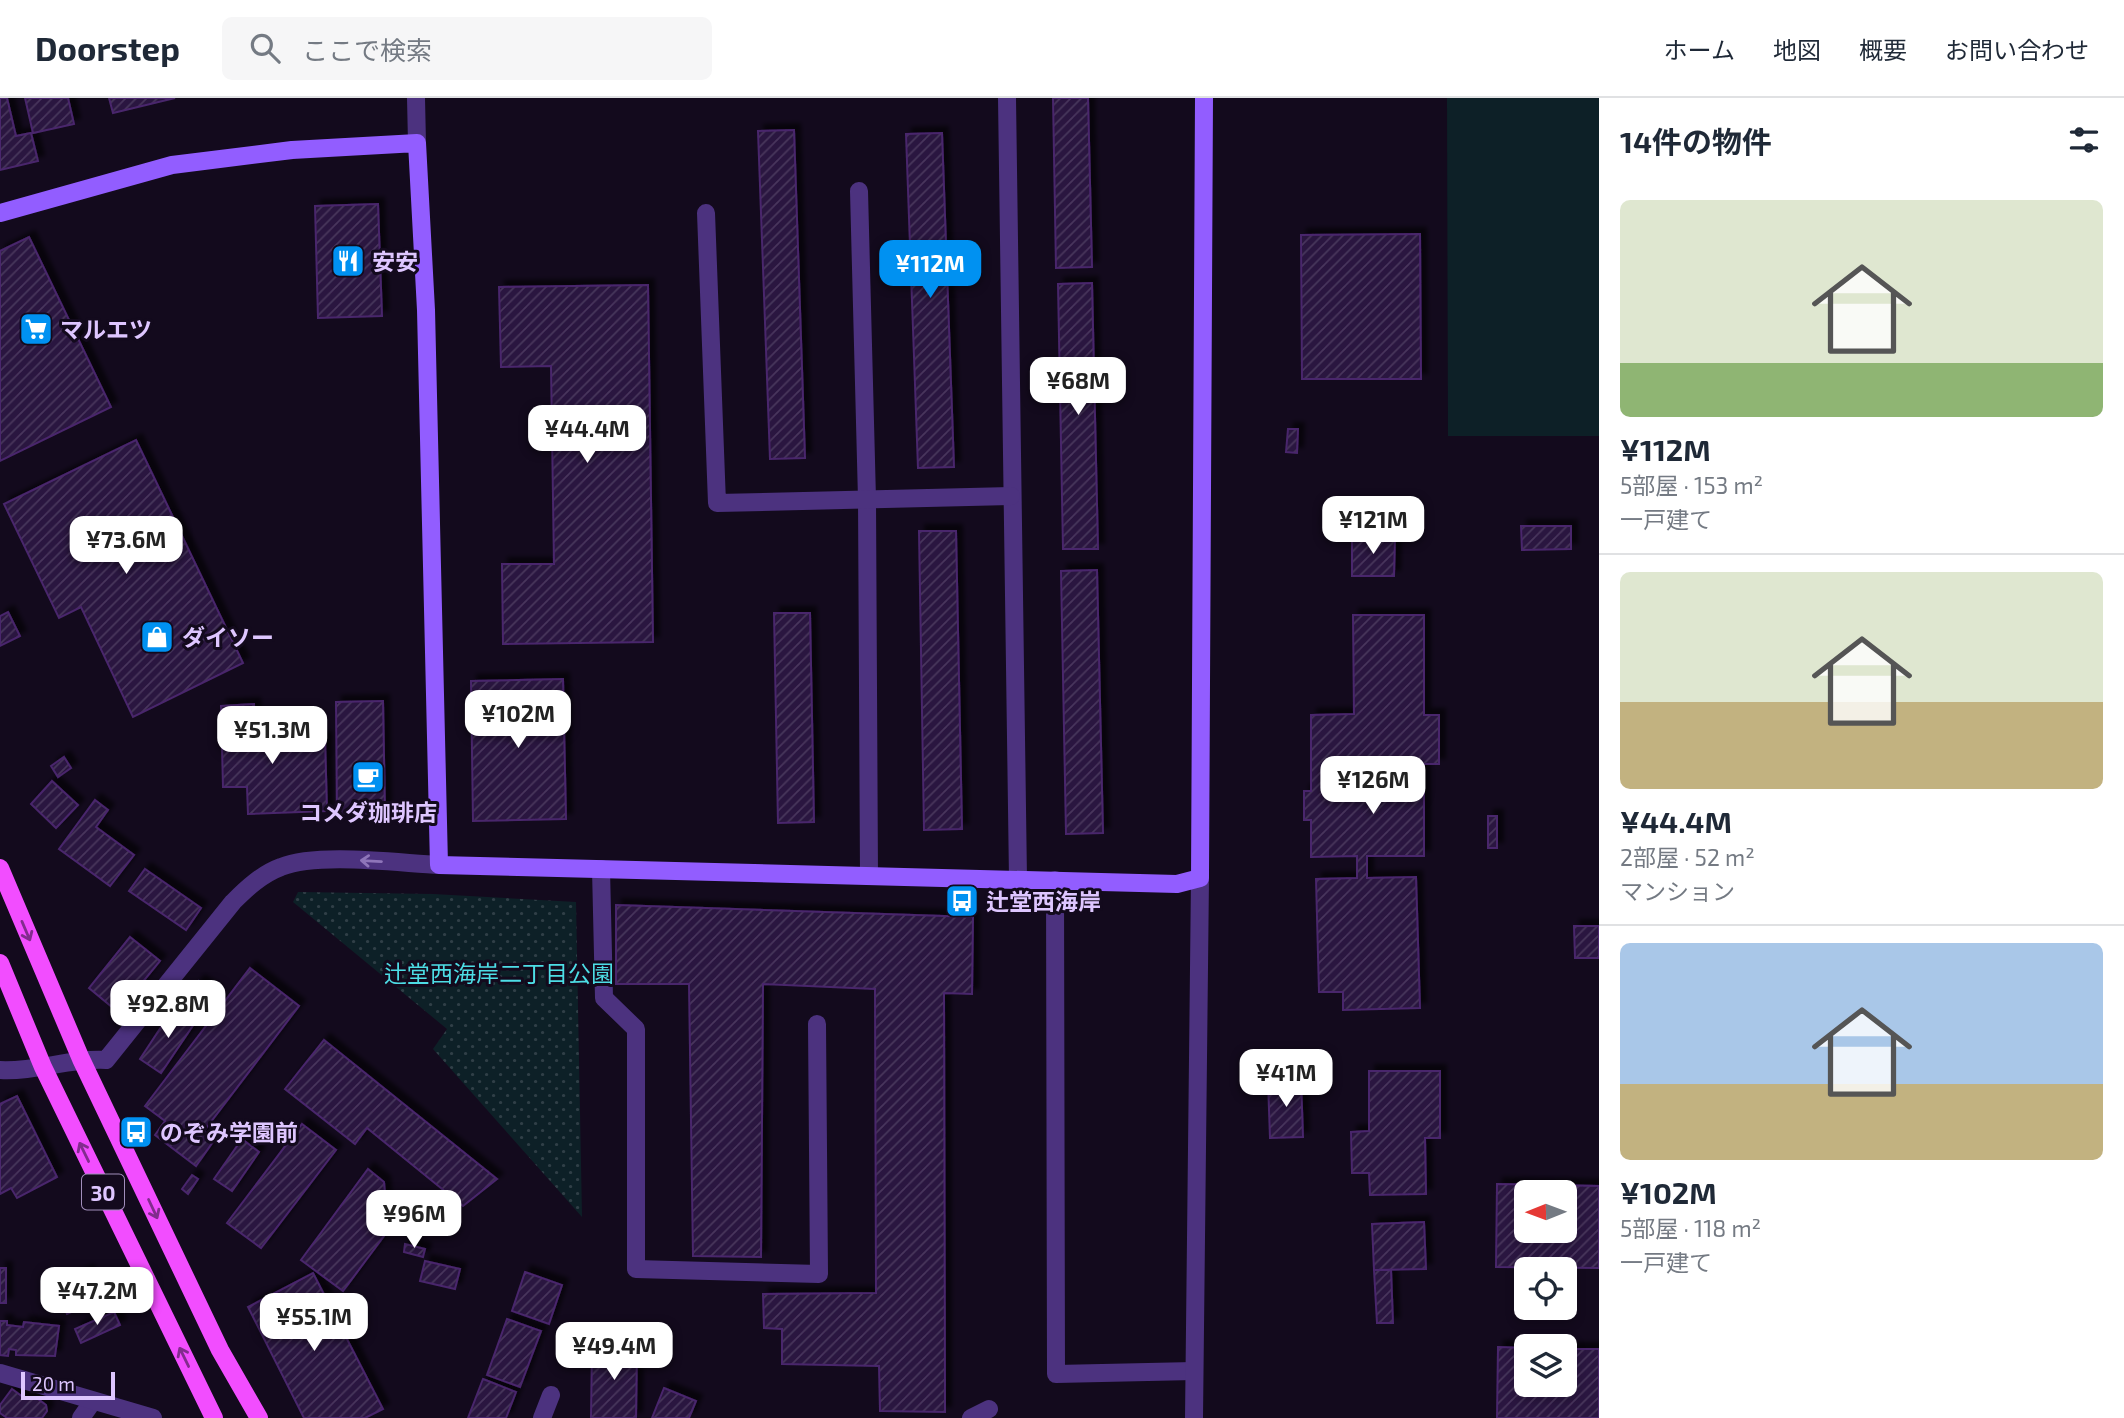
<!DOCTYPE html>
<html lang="ja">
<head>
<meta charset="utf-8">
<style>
  body { margin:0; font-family:"Exo 2","Noto Sans JP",sans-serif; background:#f6f6f7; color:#1f2937; height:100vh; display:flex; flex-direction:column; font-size:26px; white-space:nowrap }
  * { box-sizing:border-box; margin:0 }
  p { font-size:23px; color:#747a83 }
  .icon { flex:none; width:38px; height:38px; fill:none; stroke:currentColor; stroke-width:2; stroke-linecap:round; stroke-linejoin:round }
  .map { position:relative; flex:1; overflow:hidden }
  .details { display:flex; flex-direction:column; background:#fff; width:525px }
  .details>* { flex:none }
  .needle { width:46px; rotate:269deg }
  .controls { position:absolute; left:1514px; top:1082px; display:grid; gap:14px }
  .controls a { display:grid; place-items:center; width:63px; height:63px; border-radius:10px; background:#fff; box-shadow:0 4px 10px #0003; font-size:35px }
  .scale { position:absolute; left:21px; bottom:18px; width:94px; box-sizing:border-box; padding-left:7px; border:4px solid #dec6ff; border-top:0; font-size:19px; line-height:24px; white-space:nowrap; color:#dec6ff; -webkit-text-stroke:5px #130a1d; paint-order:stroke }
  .price { position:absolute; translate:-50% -60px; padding:0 16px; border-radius:14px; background:#fff; color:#222; font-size:23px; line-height:46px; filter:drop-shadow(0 2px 4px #0008) }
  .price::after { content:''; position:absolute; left:50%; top:42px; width:21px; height:16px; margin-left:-10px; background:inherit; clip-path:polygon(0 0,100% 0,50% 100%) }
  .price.selected { background:#0091f1; color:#fff }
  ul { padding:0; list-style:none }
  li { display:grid; align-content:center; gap:14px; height:371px; padding:0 21px }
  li+li { border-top:2px solid #e0e1e3 }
  li span { display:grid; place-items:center; height:217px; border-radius:10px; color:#555 }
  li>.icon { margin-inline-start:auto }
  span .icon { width:126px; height:126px; fill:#fffc; stroke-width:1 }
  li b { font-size:30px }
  h2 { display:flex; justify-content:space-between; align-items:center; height:84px; padding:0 21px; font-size:30px }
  header { display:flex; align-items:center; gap:42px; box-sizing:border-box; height:98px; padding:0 35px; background:#fff; border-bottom:2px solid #e0e1e3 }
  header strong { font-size:33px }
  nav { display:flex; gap:38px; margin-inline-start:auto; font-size:24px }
  .search { width:490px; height:63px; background:#f6f6f7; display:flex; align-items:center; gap:18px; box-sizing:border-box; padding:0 24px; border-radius:10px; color:#747a83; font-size:26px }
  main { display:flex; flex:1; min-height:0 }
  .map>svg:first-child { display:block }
</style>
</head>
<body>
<header>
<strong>Doorstep</strong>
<div class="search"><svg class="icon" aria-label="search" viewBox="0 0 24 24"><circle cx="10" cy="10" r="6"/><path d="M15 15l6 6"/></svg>ここで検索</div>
<nav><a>ホーム</a><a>地図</a><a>概要</a><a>お問い合わせ</a></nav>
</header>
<main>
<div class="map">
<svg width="1599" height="1320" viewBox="0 0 1599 1320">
  <defs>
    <pattern id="park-dots" width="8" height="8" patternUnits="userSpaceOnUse" patternTransform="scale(1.75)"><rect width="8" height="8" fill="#0d2027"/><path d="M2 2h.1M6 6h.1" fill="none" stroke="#303f47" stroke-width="1.8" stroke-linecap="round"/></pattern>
    <pattern id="building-hatch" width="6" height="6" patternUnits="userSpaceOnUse" patternTransform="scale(1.75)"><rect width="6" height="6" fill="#2a153f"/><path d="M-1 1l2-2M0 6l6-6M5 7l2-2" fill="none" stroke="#48365c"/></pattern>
    <filter id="shadow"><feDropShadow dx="6" dy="-6" stdDeviation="2" flood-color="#0009"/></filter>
  </defs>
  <rect width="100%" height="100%" fill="#130a1d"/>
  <!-- green -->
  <polygon fill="#0d2027" points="1447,0 1599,0 1599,338 1448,338"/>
  <!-- park -->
  <polygon fill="url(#park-dots)" points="298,794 433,796 576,804 582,1119 433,951 447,931 293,804"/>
  <!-- building -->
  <g fill="url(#building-hatch)" stroke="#49266c" stroke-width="2" fill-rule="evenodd" filter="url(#shadow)">
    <polygon points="0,0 7,0 16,38 31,35 38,63 0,72"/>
    <polygon points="25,0 68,0 74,26 33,35"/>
    <polygon points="109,0 175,0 113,15"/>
    <polygon points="1053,0 1088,0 1092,169 1056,170"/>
    <polygon points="794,32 805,360 770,361 758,33"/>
    <polygon points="942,35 954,369 918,370 906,36"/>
    <polygon points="378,106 382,218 318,220 315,108"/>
    <polygon points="1420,136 1421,281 1302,281 1301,137"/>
    <polygon points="29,139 111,309 0,363 0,153"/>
    <polygon points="1092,185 1098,451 1063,451 1058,186"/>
    <polygon points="648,187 653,544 503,546 502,466 554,466 551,268 501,269 499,189"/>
    <polygon points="1288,331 1298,331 1297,355 1286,354"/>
    <polygon points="136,342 243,565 133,619 81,509 59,520 4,406"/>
    <polygon points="1521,428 1571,428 1571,451 1522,452"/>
    <polygon points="919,433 956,433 962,731 924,732"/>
    <polygon points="1352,437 1395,438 1394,478 1352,478"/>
    <polygon points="1097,472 1103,735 1066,736 1061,473"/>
    <polygon points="8,514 20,538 0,548 0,518"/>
    <polygon points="774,515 810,515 814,724 778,725"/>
    <polygon points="1353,517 1424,517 1424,617 1439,617 1439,666 1424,666 1424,758 1367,758 1367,780 1416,779 1420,910 1343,912 1343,894 1319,894 1316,781 1357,780 1357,758 1311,759 1311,722 1304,722 1304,693 1311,693 1311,617 1354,616"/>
    <polygon points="563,581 566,721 473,723 471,583"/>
    <polygon points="383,603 385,715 337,716 336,604"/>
    <polygon points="254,606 255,642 325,640 327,713 248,716 247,689 223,689 221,608"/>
    <polygon points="64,659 71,670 58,679 51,668"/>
    <polygon points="52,683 78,707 56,730 31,706"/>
    <polygon points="95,702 108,712 96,729 134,757 110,788 59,751"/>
    <rect x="1488" y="718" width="9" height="32"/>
    <polygon points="145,771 201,810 186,832 129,793"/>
    <polygon points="616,807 973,819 972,896 944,895 945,1314 880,1313 879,1268 782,1266 782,1231 764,1230 763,1196 876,1195 875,891 763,886 761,1159 693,1158 689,886 616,886"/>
    <polygon points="1574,828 1599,828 1599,860 1575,860"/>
    <polygon points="130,839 160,863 118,914 89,890"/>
    <polygon points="250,870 299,908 204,1033 215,1041 196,1068 155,1037 165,1023 145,1008"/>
    <polygon points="199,883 215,894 200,916 184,904"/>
    <polygon points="175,908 196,923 161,975 140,961"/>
    <polygon points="324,942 497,1081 463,1108 367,1030 355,1046 285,991"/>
    <polygon points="1369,973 1440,973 1440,1040 1425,1040 1426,1096 1370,1097 1369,1075 1352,1075 1351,1034 1369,1033"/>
    <polygon points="1301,982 1303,1039 1270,1040 1268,983"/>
    <polygon points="17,998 57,1079 17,1100 11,1090 0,1096 0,1006"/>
    <polygon points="302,1026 336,1052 261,1150 227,1125"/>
    <polygon points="242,1041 259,1054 232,1093 214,1081"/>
    <polygon points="368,1071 384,1084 386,1107 399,1118 343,1193 301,1162"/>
    <polygon points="192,1077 198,1081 188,1096 182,1091"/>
    <path d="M1497,1086l102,2v82l-103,-1zM1526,1094h38v38h-38z"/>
    <polygon points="1424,1124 1426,1171 1374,1172 1372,1126"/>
    <polygon points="405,1146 425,1151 423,1159 404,1154"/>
    <polygon points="425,1163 460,1171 455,1191 420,1183"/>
    <rect x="0" y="1170" width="6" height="35"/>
    <polygon points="1374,1172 1391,1172 1393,1225 1377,1225"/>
    <polygon points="88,1173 100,1202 67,1216 55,1186"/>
    <polygon points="525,1174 562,1187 549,1226 512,1213"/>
    <polygon points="313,1175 383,1311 365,1320 304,1320 248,1209"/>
    <polygon points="352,1210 357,1219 346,1224 342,1215"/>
    <polygon points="114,1214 120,1227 81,1245 75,1231"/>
    <polygon points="507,1221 541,1233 520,1289 487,1277"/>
    <polygon points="0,1223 7,1223 7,1227 23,1229 24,1224 59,1228 55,1258 16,1257 16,1252 9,1251 8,1258 0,1257"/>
    <polygon points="592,1249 637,1249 636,1320 591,1320"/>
    <polygon points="1498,1249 1526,1250 1526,1286 1564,1286 1564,1251 1599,1251 1599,1320 1497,1320"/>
    <polygon points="483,1281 516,1294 506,1320 468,1320"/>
    <polygon points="664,1290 696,1303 689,1320 652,1320"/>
    <polygon points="12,1291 23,1299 38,1301 46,1307 47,1313 42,1320 7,1320 0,1315 0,1307"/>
  </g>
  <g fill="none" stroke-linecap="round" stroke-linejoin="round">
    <!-- lane -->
    <g stroke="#4c327f" stroke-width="18">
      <polyline points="1007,0 1018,781"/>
      <polyline points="859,93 867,401 869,778"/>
      <polyline points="706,115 717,405 1011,398"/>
      <polyline points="601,771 604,900 636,931 636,1171 819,1176 817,926"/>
      <polyline points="81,1320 93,1303"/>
      <polyline points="971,1320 989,1311"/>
    </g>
    <!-- street -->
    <g stroke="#4c327f" stroke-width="18">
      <polyline points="416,0 417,45"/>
      <polyline points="1055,782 1056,1276 1194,1273"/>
      <path d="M0,972c36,2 70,-12 106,-10l127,-158c14,-14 29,-28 48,-35 37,-15 117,-4 158,-2"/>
      <polyline points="0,1275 153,1320"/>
      <polyline points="542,1320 551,1297"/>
      <polyline points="1194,1320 1200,780"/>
    </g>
    <!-- secondary -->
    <polyline stroke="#925dff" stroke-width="18" points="0,115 172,67 292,52 417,45 426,212 439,767 1177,786 1200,780 1204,0"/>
    <!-- primary -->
    <g stroke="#f24dff" stroke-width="18">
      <polyline points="0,770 81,961 220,1252 259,1320"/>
      <polyline points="0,865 43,969 214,1320"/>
    </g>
  </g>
  <!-- one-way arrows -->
  <defs><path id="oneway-shaft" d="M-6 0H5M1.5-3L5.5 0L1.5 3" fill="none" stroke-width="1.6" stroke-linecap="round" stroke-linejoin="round" transform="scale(1.75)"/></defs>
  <use stroke="#8e75b9" href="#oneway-shaft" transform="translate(371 763) rotate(-177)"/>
  <g stroke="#822c8e">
    <use href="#oneway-shaft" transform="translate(26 833) rotate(67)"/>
    <use href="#oneway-shaft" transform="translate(84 1054) rotate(-116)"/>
    <use href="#oneway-shaft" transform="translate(153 1111) rotate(65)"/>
    <use href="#oneway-shaft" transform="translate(184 1259) rotate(-116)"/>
  </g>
  <!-- icons -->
  <defs>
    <symbol id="restaurant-square" viewBox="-11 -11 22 22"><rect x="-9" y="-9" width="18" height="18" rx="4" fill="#0091f1" stroke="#130a1d"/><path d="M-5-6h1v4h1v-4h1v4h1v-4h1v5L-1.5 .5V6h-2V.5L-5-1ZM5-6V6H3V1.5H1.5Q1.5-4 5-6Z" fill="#fff"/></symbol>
    <symbol id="supermarket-square" viewBox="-11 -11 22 22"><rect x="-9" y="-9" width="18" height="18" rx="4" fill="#0091f1" stroke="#130a1d"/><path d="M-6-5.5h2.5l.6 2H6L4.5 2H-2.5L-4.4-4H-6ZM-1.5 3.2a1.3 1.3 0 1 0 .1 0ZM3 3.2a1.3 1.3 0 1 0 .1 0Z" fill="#fff"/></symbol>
    <symbol id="shop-square" viewBox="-11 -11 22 22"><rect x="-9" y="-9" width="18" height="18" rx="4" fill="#0091f1" stroke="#130a1d"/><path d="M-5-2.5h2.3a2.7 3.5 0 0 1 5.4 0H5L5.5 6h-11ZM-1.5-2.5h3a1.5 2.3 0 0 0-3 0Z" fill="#fff"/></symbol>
    <symbol id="cafe-square" viewBox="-11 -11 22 22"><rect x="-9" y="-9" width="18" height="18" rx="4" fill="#0091f1" stroke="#130a1d"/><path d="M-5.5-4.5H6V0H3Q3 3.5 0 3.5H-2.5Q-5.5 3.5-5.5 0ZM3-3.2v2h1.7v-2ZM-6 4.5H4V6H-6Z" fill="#fff"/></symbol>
    <symbol id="bus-square" viewBox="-11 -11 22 22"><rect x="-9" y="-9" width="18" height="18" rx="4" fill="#0091f1" stroke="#130a1d"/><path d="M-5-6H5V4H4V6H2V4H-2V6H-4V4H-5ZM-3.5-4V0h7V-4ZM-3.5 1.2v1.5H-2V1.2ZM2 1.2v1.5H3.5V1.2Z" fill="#fff"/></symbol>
  </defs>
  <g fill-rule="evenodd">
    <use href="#restaurant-square" x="329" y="144" width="38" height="38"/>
    <use href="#supermarket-square" x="17" y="212" width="38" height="38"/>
    <use href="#shop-square" x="138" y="520" width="38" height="38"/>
    <use href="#cafe-square" x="349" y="660" width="38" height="38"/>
    <use href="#bus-square" x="943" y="784" width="38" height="38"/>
    <use href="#bus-square" x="117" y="1015" width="38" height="38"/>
  </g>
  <g text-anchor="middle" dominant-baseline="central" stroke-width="6" stroke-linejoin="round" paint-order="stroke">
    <!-- shield labels -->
    <rect fill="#130a1d" stroke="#a18ebb" stroke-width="2" x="82" y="1076.5" width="42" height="35" rx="5"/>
    <g font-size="21" font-weight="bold" fill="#dec6ff">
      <text x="103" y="1094">30</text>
    </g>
    <!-- poi labels -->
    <g font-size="23" font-weight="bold" fill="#dec6ff" stroke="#130a1d" text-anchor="start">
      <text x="372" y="163">安安</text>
      <text x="60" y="231">マルエツ</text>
      <text x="182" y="539">ダイソー</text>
      <text x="368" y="714" text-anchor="middle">コメダ珈琲店</text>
      <text x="986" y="803">辻堂西海岸</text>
      <text x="160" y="1034">のぞみ学園前</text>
    </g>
    <!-- park labels -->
    <g font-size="23" fill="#4ddde5" stroke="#130a1d">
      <text x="499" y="875">辻堂西海岸二丁目公園</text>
    </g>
  </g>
</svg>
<div class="controls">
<a><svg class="needle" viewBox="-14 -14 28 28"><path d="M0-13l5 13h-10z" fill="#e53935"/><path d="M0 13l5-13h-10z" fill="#747a83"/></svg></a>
<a><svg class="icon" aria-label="locate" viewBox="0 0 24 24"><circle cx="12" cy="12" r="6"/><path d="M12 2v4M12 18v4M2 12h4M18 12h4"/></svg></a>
<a><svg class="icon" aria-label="layers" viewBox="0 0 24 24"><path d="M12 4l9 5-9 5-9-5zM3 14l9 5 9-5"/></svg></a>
</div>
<div class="scale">20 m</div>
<b class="price selected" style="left:930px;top:202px">¥112M</b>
<b class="price" style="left:1078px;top:319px">¥68M</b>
<b class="price" style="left:587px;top:367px">¥44.4M</b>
<b class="price" style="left:1373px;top:458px">¥121M</b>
<b class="price" style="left:126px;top:478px">¥73.6M</b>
<b class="price" style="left:518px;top:652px">¥102M</b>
<b class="price" style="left:272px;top:668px">¥51.3M</b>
<b class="price" style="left:1373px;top:718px">¥126M</b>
<b class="price" style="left:168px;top:942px">¥92.8M</b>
<b class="price" style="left:1286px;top:1011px">¥41M</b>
<b class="price" style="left:414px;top:1152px">¥96M</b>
<b class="price" style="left:97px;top:1229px">¥47.2M</b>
<b class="price" style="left:314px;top:1255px">¥55.1M</b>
<b class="price" style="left:614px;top:1284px">¥49.4M</b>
</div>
<section class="details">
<h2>14件の物件<svg class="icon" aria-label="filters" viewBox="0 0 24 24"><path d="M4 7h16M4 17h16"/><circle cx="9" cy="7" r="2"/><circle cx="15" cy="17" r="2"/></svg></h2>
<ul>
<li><span style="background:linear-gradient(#dfe7d0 75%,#8fb573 0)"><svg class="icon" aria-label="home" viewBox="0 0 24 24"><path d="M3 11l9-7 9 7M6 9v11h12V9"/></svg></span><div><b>¥112M</b><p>5部屋 · 153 m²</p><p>一戸建て</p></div></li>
<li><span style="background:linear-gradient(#dfe7d0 60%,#c2b280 0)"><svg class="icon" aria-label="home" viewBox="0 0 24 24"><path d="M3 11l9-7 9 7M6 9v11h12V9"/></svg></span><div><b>¥44.4M</b><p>2部屋 · 52 m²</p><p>マンション</p></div></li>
<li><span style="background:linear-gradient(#a9c7e8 65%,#c2b280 0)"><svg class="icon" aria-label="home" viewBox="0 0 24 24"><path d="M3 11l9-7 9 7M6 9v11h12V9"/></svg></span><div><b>¥102M</b><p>5部屋 · 118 m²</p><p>一戸建て</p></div></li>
</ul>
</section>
</main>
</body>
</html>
